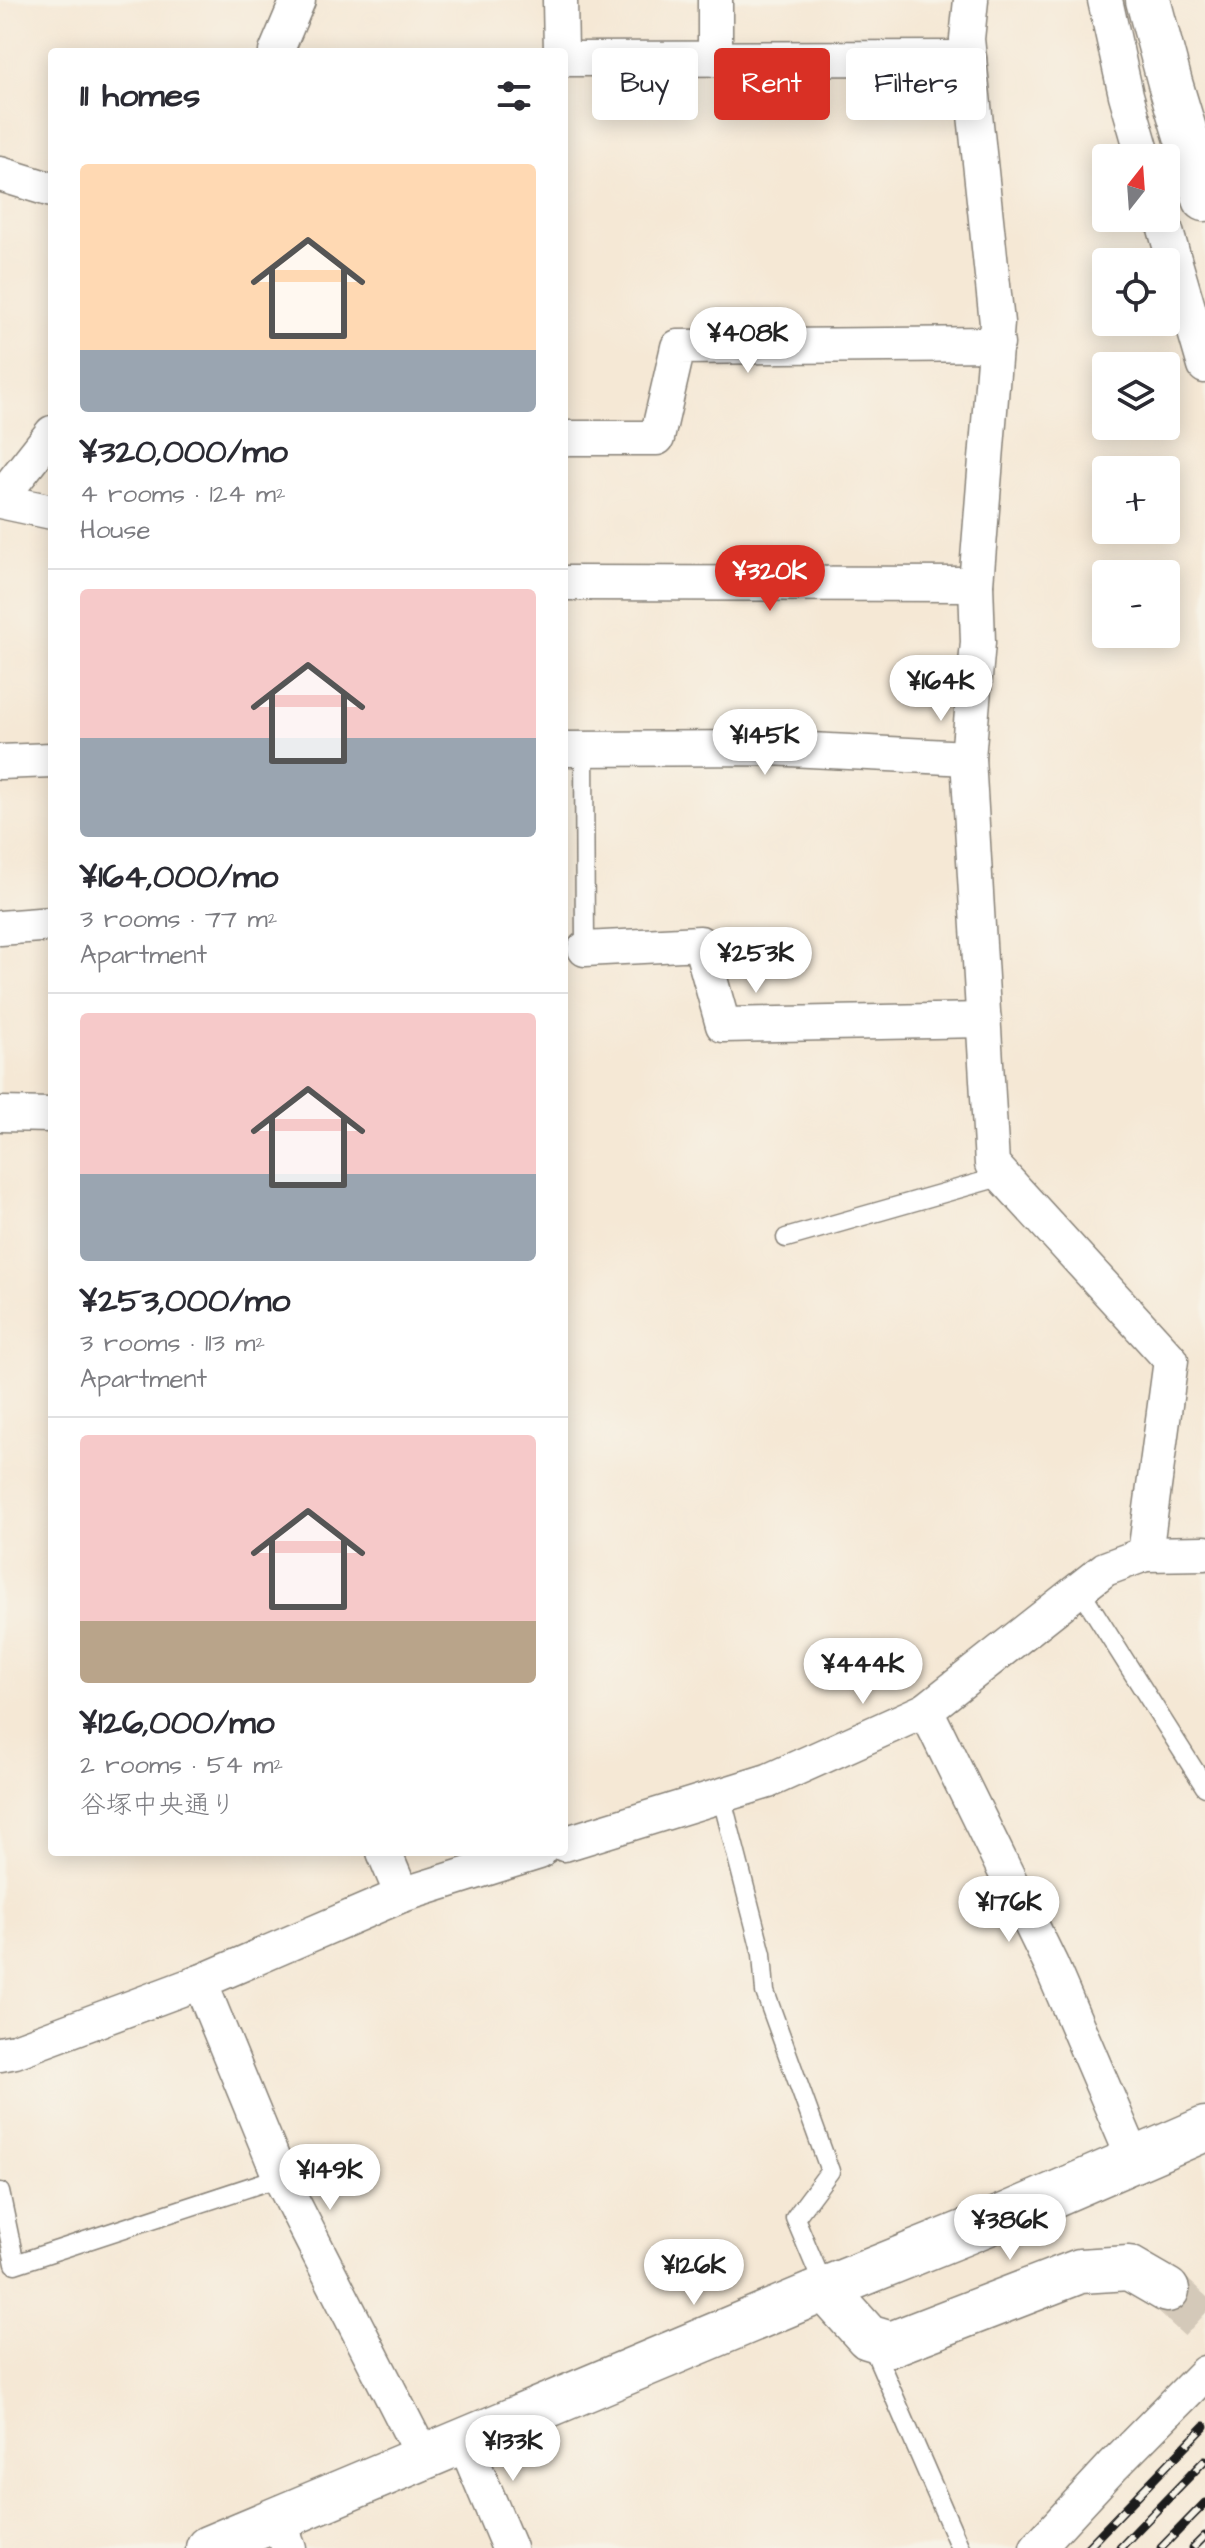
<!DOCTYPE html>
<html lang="en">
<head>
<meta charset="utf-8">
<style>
  body { margin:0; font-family:"Architects Daughter","Klee One",sans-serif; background:#f7f7f7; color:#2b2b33; height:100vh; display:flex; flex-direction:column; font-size:30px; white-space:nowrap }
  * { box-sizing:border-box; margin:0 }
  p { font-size:26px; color:#7c7c81 }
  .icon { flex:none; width:44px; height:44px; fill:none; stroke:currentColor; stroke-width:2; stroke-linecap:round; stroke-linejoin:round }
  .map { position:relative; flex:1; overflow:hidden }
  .panel { position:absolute; left:48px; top:48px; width:520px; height:1808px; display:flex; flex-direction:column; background:#fff; border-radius:8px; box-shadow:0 4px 20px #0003 }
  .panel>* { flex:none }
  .top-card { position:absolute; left:592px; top:48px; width:492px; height:72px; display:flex; gap:16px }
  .needle { width:52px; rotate:17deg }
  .controls { position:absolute; left:1092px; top:144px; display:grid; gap:16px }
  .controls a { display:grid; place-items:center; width:88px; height:88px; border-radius:8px; background:#fff; box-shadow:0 4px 20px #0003; font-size:40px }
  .price { position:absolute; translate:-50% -68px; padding:0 18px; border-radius:28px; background:#fff; color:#222; font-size:26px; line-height:52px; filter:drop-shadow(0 2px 4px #0008) }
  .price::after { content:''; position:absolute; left:50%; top:48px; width:24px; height:18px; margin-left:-12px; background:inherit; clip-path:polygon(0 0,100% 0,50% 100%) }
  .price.active { background:#d93025; color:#fff }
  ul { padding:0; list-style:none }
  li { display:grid; align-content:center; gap:16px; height:424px; padding:0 32px }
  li+li { border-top:2px solid #e1e1e2 }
  li span { display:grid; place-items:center; height:248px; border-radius:8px; color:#555 }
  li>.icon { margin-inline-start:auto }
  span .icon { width:144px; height:144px; fill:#fffc; stroke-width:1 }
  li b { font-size:34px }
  h2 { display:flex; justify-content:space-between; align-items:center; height:96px; padding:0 32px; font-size:34px }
  .pill { padding:0 28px; border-radius:8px; background:#fff; box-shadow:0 4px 20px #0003; font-size:28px; line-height:72px }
  .pill.active { background:#d93025; color:#fff }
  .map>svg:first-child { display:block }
</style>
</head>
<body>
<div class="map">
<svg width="1205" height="2548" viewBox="0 0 1205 2548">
  <rect width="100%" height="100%" fill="#f7f3e8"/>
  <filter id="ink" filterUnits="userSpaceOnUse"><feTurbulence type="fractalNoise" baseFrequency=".0125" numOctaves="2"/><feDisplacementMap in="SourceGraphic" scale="16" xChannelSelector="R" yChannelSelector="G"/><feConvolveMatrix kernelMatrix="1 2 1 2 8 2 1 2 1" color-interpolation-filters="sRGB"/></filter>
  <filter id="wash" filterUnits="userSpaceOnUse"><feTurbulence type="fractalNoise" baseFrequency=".006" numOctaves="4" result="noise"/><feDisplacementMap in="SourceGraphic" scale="32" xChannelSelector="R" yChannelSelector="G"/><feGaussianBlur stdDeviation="1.8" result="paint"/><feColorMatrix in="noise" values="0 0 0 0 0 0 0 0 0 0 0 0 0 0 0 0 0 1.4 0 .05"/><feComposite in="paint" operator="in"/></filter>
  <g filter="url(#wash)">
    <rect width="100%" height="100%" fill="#f5e8d5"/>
  </g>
  <g filter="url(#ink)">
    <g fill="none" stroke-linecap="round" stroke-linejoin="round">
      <!-- secondary-tunnel -->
      <polyline stroke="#d4c9b9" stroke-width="44" stroke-dasharray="44 22" stroke-linecap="butt" points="1167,2290 1205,2325"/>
      <defs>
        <g id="lane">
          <polyline points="584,749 585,949"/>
          <polyline points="786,1238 1003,1176"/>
          <polyline points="1079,1588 1205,1787"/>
          <polyline points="721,1795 762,1954 765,1992 830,2171 795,2218 825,2289"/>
          <polyline points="0,2192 15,2264 280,2177"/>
          <polyline points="870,2341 960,2548"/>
        </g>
        <g id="street">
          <polyline points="560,0 561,52"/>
          <polyline points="971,0 967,39 997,323 976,584 978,642 968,758 992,1164 1171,1360 1145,1554"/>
          <polyline points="1105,0 1126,95 1144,158"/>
          <polyline points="276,52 298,0"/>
          <polyline points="564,59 969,58"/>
          <polyline points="715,59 715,0"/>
          <polyline points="0,174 52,190"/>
          <polyline points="1162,218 1205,366"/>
          <polyline points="564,438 657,438 678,347 997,344"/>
          <polyline points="0,499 52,433"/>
          <polyline points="0,501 52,512"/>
          <polyline points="564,583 976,584"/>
          <polyline points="564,749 770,748 968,758"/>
          <polyline points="0,762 52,760"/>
          <polyline points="0,928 52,924"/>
          <polyline points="585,949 700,943 723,1025 984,1020"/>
          <polyline points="0,1114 52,1115"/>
          <polyline points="926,1710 1051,1965 1134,2159"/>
          <polyline points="564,1844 768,1781 926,1710 1105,1569 1145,1554 1205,1553"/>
          <polyline points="384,1852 402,1895"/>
          <polyline points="200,1982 280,2177 424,2459"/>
          <polyline points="0,2054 15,2051 200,1982 402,1895 539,1852"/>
          <polyline points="464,2441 509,2548"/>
          <polyline points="278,2519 289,2548"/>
          <polyline points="1037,2548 1113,2466 1205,2373"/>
        </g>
        <g id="secondary">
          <polyline points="825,2289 868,2337 891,2344 1080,2271 1129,2268 1167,2290"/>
          <polyline points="208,2548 825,2289 991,2222 1205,2129"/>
        </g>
        <polyline id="highway" points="1148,0 1170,83 1205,199"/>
      </defs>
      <!-- lane casing -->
      <use href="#lane" stroke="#888278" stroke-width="21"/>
      <!-- street casing -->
      <use href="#street" stroke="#888278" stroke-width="37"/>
      <!-- secondary casing -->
      <use href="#secondary" stroke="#888278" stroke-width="47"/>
      <!-- highway casing -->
      <use href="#highway" stroke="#888278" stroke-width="47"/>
      <!-- lane -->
      <use href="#lane" stroke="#fff" stroke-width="18"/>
      <!-- street -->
      <use href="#street" stroke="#fff" stroke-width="34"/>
      <!-- secondary -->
      <use href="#secondary" stroke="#fff" stroke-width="44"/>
      <!-- highway -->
      <use href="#highway" stroke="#fff" stroke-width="44"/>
      <defs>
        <g id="rail">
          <polyline points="1087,2548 1205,2426"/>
          <polyline points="1120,2548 1205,2460"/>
          <polyline points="1161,2548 1205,2503"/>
          <polyline points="1193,2548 1205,2536"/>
        </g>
      </defs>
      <!-- rail casing -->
      <use href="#rail" stroke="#1c1c1c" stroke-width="9"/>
      <!-- rail -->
      <use href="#rail" stroke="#f7f3e8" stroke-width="6" stroke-dasharray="18" stroke-linecap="butt"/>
    </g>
  </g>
</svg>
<div class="controls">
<a><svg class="needle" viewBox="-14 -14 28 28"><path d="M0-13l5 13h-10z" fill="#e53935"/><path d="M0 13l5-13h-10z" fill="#7c7c81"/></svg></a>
<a><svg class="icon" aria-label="locate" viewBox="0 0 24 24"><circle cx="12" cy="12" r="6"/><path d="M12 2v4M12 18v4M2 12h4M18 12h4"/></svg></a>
<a><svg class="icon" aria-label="layers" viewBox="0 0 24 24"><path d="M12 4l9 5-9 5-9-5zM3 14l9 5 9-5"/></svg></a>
<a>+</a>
<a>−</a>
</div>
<b class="price" style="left:748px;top:375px">¥408K</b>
<b class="price active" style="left:770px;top:613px">¥320K</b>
<b class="price" style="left:941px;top:723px">¥164K</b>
<b class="price" style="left:765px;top:777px">¥145K</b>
<b class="price" style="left:756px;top:995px">¥253K</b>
<b class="price" style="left:863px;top:1706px">¥444K</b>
<b class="price" style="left:1009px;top:1944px">¥176K</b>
<b class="price" style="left:330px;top:2212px">¥149K</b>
<b class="price" style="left:1010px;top:2262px">¥386K</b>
<b class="price" style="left:694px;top:2307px">¥126K</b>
<b class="price" style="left:513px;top:2483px">¥133K</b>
<div class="top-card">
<a class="pill">Buy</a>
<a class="pill active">Rent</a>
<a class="pill">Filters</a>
</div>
<section class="panel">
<h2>11 homes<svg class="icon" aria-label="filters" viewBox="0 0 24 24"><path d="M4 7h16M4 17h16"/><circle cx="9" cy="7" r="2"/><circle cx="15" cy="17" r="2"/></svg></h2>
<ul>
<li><span style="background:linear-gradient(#ffd9b3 75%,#9aa5b1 0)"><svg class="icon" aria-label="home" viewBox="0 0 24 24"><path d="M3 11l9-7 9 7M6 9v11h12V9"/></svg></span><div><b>¥320,000/mo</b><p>4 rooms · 124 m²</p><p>House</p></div></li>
<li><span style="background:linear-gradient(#f6c9c9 60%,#9aa5b1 0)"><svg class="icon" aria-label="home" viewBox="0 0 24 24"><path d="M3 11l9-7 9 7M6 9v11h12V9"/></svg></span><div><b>¥164,000/mo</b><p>3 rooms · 77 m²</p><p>Apartment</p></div></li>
<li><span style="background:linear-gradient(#f6c9c9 65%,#9aa5b1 0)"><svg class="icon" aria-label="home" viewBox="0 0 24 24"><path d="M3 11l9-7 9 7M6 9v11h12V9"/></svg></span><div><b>¥253,000/mo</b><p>3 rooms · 113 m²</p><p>Apartment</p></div></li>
<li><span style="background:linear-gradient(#f6c9c9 75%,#b9a48a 0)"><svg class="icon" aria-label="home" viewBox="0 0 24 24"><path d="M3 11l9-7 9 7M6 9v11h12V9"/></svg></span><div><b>¥126,000/mo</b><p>2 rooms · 54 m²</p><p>谷塚中央通り</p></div></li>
</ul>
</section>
</div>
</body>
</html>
